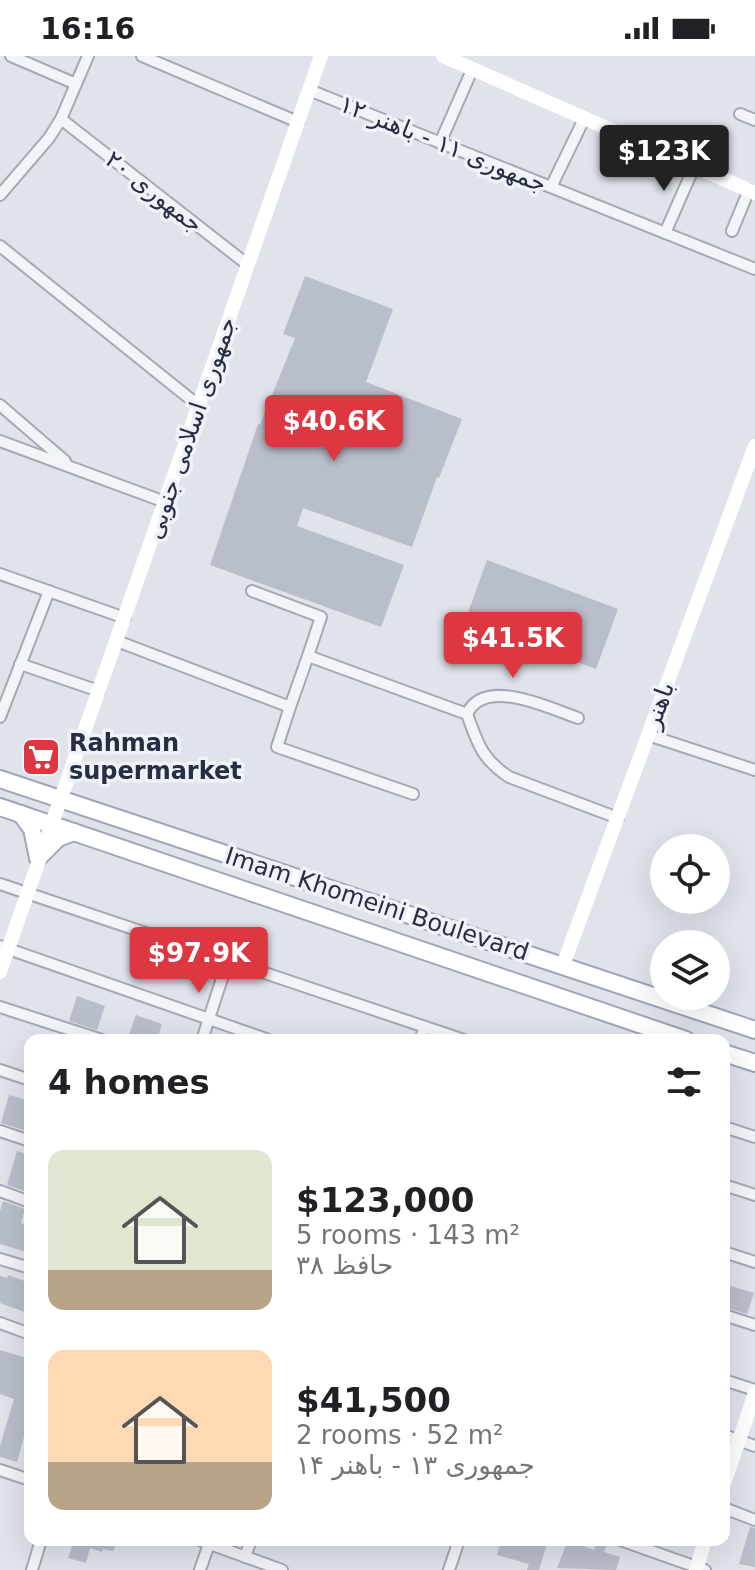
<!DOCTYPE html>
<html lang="en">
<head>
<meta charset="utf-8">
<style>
  body { margin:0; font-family:"DejaVu Sans",Cairo,sans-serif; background:#f2f2f2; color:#202124; height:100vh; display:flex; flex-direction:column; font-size:30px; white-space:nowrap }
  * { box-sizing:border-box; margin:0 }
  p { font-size:26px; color:#757577 }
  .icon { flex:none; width:44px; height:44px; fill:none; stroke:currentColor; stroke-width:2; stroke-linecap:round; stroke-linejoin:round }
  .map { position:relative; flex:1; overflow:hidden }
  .details { position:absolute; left:24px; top:978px; width:706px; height:512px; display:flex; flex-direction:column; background:#fff; border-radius:16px; box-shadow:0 8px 32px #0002 }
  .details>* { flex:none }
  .controls { position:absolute; left:650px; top:778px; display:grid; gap:16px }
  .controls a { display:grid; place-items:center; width:80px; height:80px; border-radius:50%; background:#fff; box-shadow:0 8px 32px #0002; font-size:40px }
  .price { position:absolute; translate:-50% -68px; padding:0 18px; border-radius:8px; background:#dd3741; color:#fff; font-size:26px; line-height:52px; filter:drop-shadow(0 2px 4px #0008) }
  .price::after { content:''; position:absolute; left:50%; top:48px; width:24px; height:18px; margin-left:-12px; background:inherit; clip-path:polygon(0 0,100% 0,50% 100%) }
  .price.selected { background:#222; color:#fff }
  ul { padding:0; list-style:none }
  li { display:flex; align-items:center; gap:24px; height:200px; padding:0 24px }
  li span { display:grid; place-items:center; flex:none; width:224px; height:160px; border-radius:16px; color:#555 }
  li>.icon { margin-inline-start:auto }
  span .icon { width:96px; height:96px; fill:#fffc; stroke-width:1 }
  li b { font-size:34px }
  h2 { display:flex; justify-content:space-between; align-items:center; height:96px; padding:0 24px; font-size:34px }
  .status { display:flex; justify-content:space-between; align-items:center; height:56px; padding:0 40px; background:#fff; direction:ltr }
  .status svg { height:22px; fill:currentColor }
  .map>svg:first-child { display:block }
</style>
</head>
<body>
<div class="status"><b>16:16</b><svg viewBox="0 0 49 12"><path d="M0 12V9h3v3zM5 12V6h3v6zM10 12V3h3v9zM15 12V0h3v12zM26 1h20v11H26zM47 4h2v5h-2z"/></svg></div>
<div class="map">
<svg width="755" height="1514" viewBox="0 0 755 1514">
  <rect width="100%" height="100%" fill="#e0e3ea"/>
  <!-- building -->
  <g fill="#b9becb">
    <polygon points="305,220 393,253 366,326 462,363 439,422 437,421 412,491 303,452 297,470 404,509 381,571 210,509 258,368 260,369 295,282 283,278"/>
    <polygon points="487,504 618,553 596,613 465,565"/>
    <polygon points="77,940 105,950 97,974 69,965"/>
    <polygon points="136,959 162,968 157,984 127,984"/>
    <polygon points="9,1039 30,1045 30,1076 1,1067"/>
    <polygon points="17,1095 30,1099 30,1137 7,1129"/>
    <polygon points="3,1145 25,1153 21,1167 30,1170 30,1197 0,1188 0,1155"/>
    <polygon points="8,1219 30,1227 30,1258 0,1247 0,1220 7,1222"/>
    <polygon points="724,1228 754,1237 747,1258 724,1251"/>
    <polygon points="0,1294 30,1303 30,1344 24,1362 29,1363 17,1406 0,1401 0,1390 14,1343 0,1338"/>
    <polygon points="750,1471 755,1472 755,1511 739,1508"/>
    <polygon points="71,1484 119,1484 113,1495 103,1493 102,1496 90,1492 86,1507 68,1502 73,1487"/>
    <polygon points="501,1484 548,1484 539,1514 527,1514 529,1508 497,1499"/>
    <polygon points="568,1484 594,1494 598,1484 608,1484 604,1496 620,1501 616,1514 557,1512"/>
  </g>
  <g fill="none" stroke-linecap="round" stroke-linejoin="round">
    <defs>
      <g id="street">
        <polyline points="11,0 76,28"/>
        <polyline points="142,0 298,66"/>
        <polyline points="309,34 755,213"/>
        <polyline points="740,58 755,64"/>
        <polyline points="61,63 248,209"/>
        <polyline points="440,87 472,14"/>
        <polyline points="551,131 584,63"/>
        <polyline points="0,139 49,82 61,63 88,0"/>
        <polyline points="732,175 749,134"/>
        <polyline points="665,177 694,111"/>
        <polyline points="0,190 199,350"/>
        <polyline points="0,349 65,405"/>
        <polyline points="0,385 165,446"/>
        <polyline points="0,518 125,562"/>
        <polyline points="252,535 321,561 308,600"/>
        <path d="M117,585l173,66 18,-51 159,58c11,30 14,44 42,63l109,41"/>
        <polyline points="20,608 99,635"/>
        <polyline points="290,651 277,691 413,738"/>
        <path d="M467,658c17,-38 82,-6 111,4"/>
        <polyline points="0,661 49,535"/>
        <polyline points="648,679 755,714"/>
        <polyline points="0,828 464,984"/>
        <polyline points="0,890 269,984"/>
        <polyline points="0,951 102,984"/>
        <polyline points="202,984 228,904"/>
        <polyline points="420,984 425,971"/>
        <polyline points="0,1014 30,1024"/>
        <polyline points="724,1071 755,1081"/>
        <polyline points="0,1075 30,1085"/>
        <polyline points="724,1129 755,1139"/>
        <polyline points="0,1135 30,1146"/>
        <polyline points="724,1196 755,1206"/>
        <polyline points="0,1203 30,1212"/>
        <polyline points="724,1259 755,1269"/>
        <polyline points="0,1267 30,1278"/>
        <polyline points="724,1324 755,1334"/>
        <polyline points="724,1379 755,1390"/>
        <polyline points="0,1414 30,1424"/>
        <polyline points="724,1452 755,1464"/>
        <polyline points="199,1484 282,1514"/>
        <polyline points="620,1484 705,1514"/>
        <polyline points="245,1501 251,1484"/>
        <polyline points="32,1514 41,1484"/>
        <polyline points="200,1514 209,1488"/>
        <polyline points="449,1514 459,1484"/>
      </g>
      <g id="primary">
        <polyline points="0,723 755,974"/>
        <polyline points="0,751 686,984"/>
        <polyline points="21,758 32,773 38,802"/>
        <polyline points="38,802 58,782 74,776"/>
        <polyline points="724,997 755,1007"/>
      </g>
    </defs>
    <!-- street casing -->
    <use href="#street" stroke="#a4a9b5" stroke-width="14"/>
    <!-- primary casing -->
    <use href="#primary" stroke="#9ea6b7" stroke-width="20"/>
    <!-- street -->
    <use href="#street" stroke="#f3f4f8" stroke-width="10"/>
    <!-- secondary -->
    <g stroke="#fff" stroke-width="14">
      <polyline points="443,0 755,137"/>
      <polyline points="563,909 755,390"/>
      <polyline points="0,916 321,0"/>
      <polyline points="724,1428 755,1337"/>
      <polyline points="696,1514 705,1484"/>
    </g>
    <!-- primary -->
    <use href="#primary" stroke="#fff" stroke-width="16"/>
  </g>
  <!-- icons -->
  <defs>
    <symbol id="supermarket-square" viewBox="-11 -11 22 22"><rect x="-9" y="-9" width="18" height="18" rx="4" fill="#dd3741" stroke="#eff2f8"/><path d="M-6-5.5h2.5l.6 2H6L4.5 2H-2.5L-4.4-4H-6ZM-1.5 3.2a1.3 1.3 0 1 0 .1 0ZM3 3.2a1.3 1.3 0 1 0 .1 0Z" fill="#fff"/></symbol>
  </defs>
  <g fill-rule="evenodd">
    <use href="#supermarket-square" x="19" y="679" width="44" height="44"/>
  </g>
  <g text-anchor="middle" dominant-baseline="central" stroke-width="7" stroke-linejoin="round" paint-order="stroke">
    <!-- street labels -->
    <g font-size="24" fill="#262e44" stroke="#eff2f8">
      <text transform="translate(443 88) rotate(22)">جمهوری ۱۱ - باهنر ۱۲</text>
      <text transform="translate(154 136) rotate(38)">جمهوری ۲۰</text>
      <text transform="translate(191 372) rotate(-71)">جمهوری اسلامی جنوبی</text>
      <text transform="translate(659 649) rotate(-70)">باهنر</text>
      <text transform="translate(377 848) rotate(18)">Imam Khomeini Boulevard</text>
    </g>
    <!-- poi labels -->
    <g font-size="24" font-weight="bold" fill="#262e44" stroke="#eff2f8" text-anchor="start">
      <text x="69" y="687">Rahman<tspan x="69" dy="28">supermarket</tspan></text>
    </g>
  </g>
</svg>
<div class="controls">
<a><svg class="icon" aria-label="locate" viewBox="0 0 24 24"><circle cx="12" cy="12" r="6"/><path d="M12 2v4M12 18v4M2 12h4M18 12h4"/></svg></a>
<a><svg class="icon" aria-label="layers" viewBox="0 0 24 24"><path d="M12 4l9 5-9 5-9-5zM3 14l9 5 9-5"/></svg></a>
</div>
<b class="price selected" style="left:664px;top:137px">$123K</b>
<b class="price" style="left:334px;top:407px">$40.6K</b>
<b class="price" style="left:513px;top:624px">$41.5K</b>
<b class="price" style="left:199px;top:939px">$97.9K</b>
<section class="details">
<h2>4 homes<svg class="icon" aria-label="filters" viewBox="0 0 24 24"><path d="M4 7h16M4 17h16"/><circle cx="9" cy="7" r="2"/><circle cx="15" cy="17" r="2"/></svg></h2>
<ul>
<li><span style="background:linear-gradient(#dfe7d0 75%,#b9a48a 0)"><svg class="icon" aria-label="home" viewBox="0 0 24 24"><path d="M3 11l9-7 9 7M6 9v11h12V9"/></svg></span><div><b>$123,000</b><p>5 rooms · 143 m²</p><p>حافظ ۳۸</p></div></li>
<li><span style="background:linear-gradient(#ffd9b3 70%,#b9a48a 0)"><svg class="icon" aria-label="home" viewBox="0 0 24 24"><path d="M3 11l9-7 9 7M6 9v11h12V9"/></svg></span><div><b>$41,500</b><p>2 rooms · 52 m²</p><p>جمهوری ۱۳ - باهنر ۱۴</p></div></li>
</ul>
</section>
</div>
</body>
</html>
